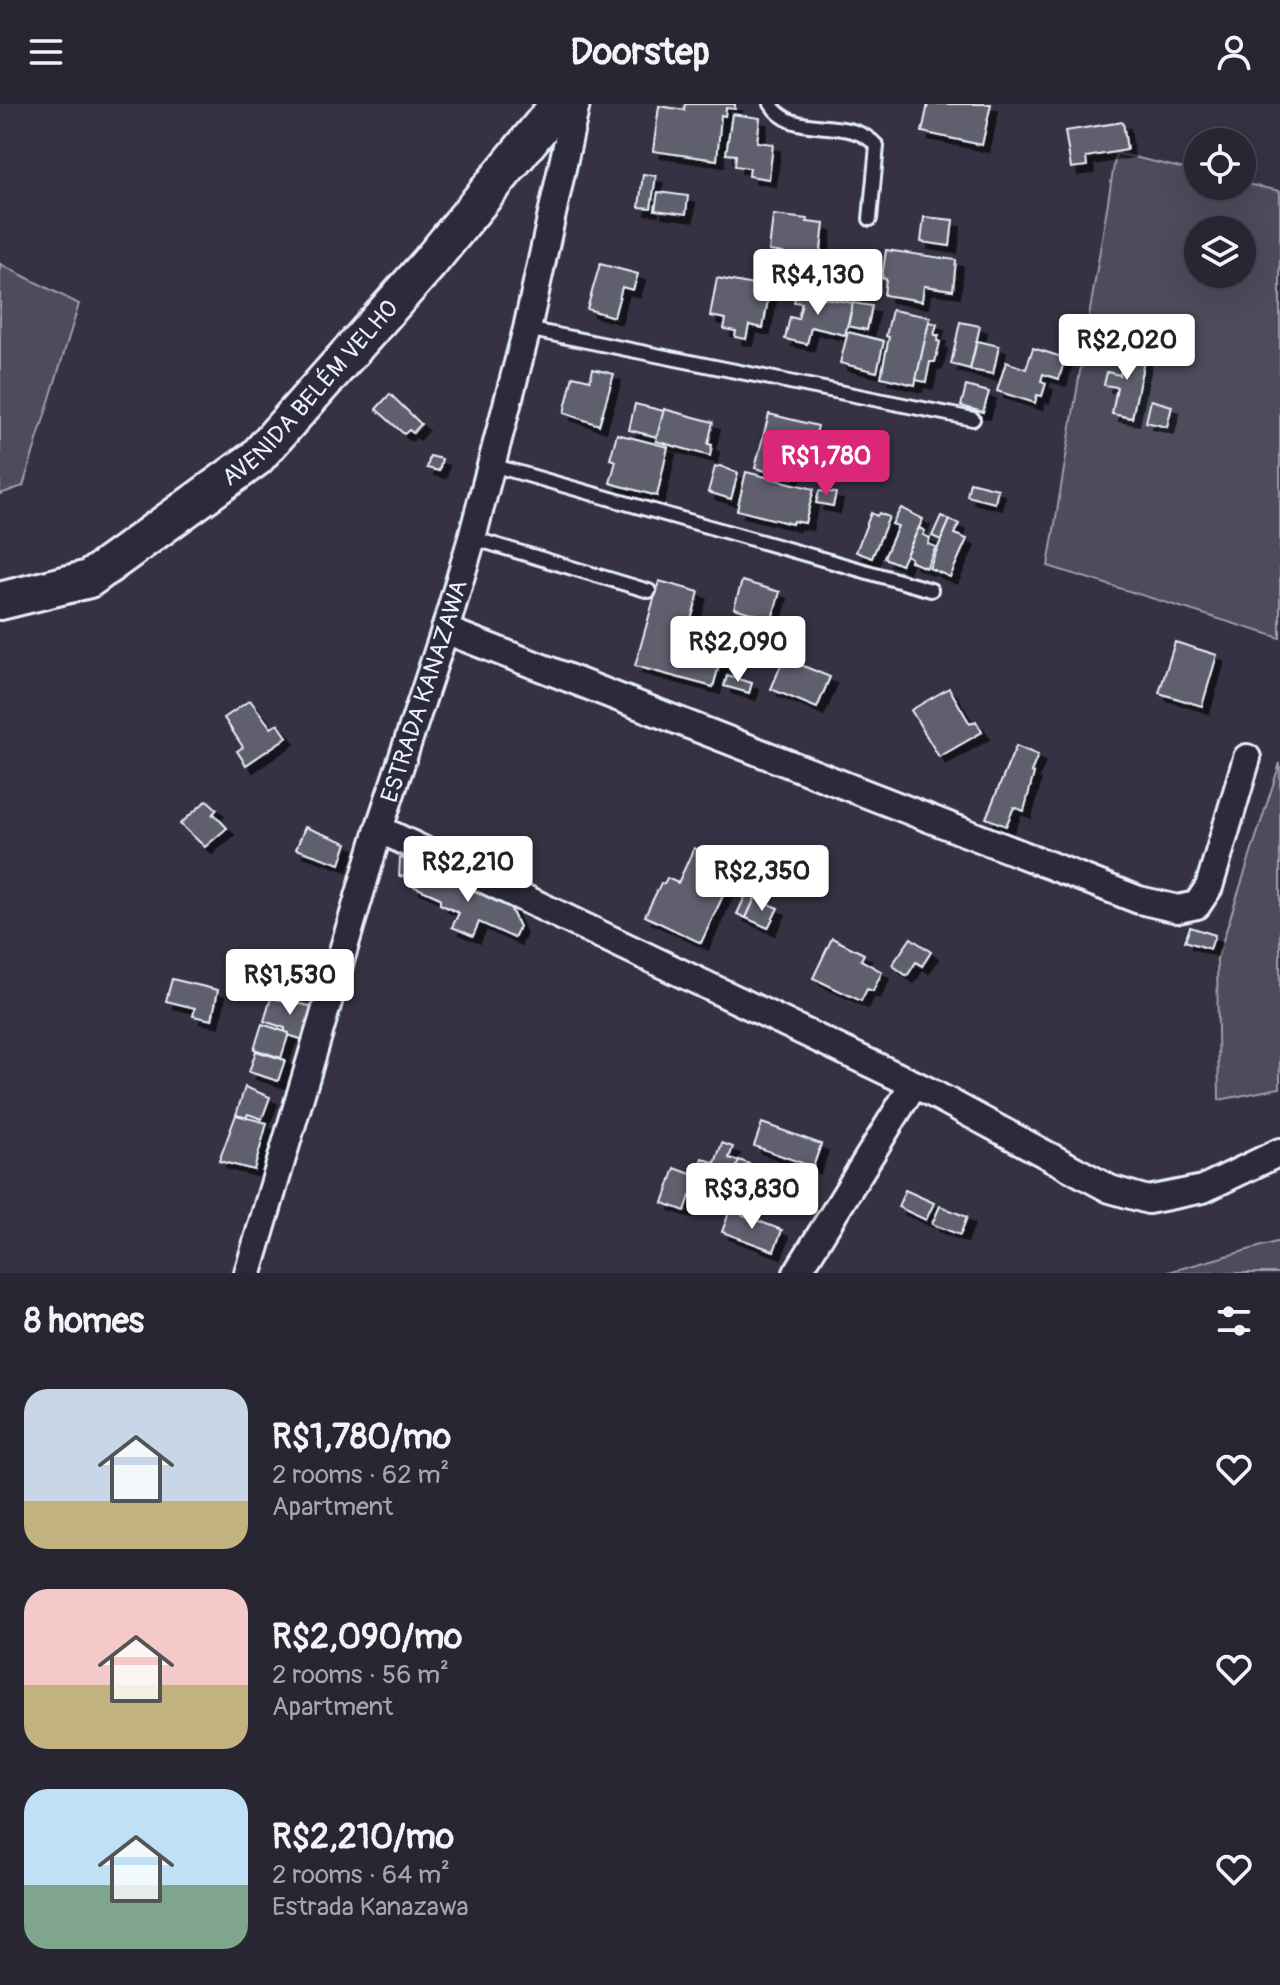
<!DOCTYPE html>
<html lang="en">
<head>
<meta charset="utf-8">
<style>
  body { margin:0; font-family:Pangolin,sans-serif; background:#302e3b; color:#f1f3f6; height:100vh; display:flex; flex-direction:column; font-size:30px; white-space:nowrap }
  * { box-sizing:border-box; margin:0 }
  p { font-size:26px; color:#a5a5ac }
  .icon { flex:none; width:44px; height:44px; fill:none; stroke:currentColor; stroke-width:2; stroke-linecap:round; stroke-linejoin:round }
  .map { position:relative; height:1169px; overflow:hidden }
  .sheet { display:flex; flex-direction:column; background:#282633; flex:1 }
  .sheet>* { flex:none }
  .controls { position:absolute; left:1184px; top:24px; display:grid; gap:16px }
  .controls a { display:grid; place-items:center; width:72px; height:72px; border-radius:50%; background:#282633; box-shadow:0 8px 32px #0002,0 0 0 2px #44434e; font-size:40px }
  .price { position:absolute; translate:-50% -68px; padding:0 18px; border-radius:8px; background:#fff; color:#222; font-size:26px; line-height:52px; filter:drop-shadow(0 2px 4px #0008) }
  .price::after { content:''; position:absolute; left:50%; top:48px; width:24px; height:18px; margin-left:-12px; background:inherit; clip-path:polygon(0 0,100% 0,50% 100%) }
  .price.current { background:#db2777; color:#fff }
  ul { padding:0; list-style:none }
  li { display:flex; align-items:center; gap:24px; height:200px; padding:0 24px }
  li span { display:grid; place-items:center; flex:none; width:224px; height:160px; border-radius:24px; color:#555 }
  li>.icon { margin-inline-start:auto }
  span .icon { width:96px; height:96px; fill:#fffc; stroke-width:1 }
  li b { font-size:34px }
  h2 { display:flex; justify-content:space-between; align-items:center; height:96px; padding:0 24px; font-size:34px }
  header { display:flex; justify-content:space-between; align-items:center; height:104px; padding:0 24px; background:#282633; font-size:36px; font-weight:700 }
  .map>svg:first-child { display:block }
</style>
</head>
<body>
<header><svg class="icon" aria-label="menu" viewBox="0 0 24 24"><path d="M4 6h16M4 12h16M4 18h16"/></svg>Doorstep<svg class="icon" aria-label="person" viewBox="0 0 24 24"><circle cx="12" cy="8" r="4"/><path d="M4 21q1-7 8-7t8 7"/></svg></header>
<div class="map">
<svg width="1280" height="1169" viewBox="0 0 1280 1169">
  <defs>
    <filter id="shadow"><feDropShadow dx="7" dy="7" stdDeviation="0" flood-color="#0009"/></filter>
  </defs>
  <rect width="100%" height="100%" fill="#363244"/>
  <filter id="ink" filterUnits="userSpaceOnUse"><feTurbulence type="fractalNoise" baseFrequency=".0125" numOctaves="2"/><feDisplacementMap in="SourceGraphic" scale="16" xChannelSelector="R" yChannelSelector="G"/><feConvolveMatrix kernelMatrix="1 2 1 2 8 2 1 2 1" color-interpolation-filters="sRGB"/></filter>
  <g filter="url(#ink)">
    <!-- green -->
    <g fill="#4d4b5c" stroke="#9a9eaa" stroke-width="2" fill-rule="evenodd">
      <path d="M1116,49l82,19v14h44v-3l38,8v447l-232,-72zM1198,126h44v44h-44z"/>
      <polygon points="0,160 79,200 23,382 0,390"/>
      <polygon points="1280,659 1280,984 1219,996 1217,855"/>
      <polygon points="1280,1137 1280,1169 1165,1169"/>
    </g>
    <!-- building -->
    <g fill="#605e6e" stroke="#e8f1f8" stroke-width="2" filter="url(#shadow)">
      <polygon points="685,0 735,0 735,5 726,4 725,12 721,11 717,56 653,47 659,2 684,6"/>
      <polygon points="928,0 991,0 982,41 922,28"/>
      <polygon points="732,10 760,14 757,38 773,40 769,75 749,72 750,64 735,62 736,51 726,50"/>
      <polygon points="1123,18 1127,46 1086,53 1087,62 1071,64 1065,27"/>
      <polygon points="643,70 656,72 651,104 639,103"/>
      <polygon points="658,88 688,92 686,110 655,106"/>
      <polygon points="773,111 808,115 807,118 824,120 820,154 827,155 825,173 781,171 784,149 769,147"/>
      <polygon points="924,113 953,116 950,142 921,138"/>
      <polygon points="886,146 956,156 953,186 924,182 922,197 884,191 886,175 882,174"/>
      <polygon points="600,160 638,170 633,186 622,183 614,213 587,205"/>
      <polygon points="717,174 759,182 758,188 769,190 763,224 749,221 746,235 735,233 736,227 724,225 726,215 710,212"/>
      <polygon points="796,189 853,199 845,231 811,223 807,240 785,235 790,213 798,215 802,199 794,198"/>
      <polygon points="853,199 872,202 867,226 848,222"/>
      <polygon points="892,206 930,213 915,281 881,273 889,233 886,232"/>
      <polygon points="929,218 937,220 934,231 939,231 937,237 940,238 935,258 930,258 926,278 916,276"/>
      <polygon points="960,218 980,222 970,265 951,260"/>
      <polygon points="848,228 884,237 877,268 840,259"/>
      <polygon points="977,237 999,242 993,270 970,266"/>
      <polygon points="1126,243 1146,247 1132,314 1112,310 1117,283 1104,281 1107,268 1120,271"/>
      <polygon points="1033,244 1065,254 1059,275 1043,270 1041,277 1046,279 1042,292 1037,291 1035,299 997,287 1006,258 1026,265"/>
      <polygon points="593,265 614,270 599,321 564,309 573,272 590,276"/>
      <polygon points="966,282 989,288 983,308 961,302"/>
      <polygon points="390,290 421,320 413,329 409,326 404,330 376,305"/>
      <polygon points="1151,296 1172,302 1167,323 1146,318"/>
      <polygon points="635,300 664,307 657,333 629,326"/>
      <polygon points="664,305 713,318 708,340 712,341 710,352 656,337"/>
      <polygon points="769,310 818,322 810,355 799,352 792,374 755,364"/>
      <polygon points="617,330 668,343 657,392 610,379 616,357 610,355"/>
      <polygon points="430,352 442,355 439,367 427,364"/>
      <polygon points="720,362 738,369 731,395 708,388 715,363"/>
      <polygon points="746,368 814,385 805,419 793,417 792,420 737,406"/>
      <polygon points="970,378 998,385 995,399 967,392"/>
      <polygon points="819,387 836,389 833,402 816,399"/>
      <polygon points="901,404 923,415 901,461 884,454 898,422 892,420"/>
      <polygon points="871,409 877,412 879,409 889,413 872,454 856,448"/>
      <polygon points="941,412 950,416 941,436 932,432"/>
      <polygon points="950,416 959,420 954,430 967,435 950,473 929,464"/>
      <polygon points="919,424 925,427 923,431 930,434 928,440 936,443 926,464 910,457 911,454 906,451"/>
      <polygon points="659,477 699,488 684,540 722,551 713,583 635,562"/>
      <polygon points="742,477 780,488 772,515 734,504"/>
      <polygon points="1175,538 1217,551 1202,602 1159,589"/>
      <polygon points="784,554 830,573 817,604 771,585"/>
      <polygon points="727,572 752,579 749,589 724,582"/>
      <polygon points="949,584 970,620 976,617 982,628 939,653 911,606"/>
      <polygon points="250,596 271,624 278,620 287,633 246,661 237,647 243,643 224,614"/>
      <polygon points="1016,642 1038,651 1031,668 1034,669 1024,707 1014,703 1006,722 986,714"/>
      <polygon points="207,696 217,705 212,711 214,710 227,724 205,743 180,720"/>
      <polygon points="305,723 347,739 340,760 296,745"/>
      <polygon points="694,744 736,764 701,839 645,812 661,779 664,780 667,774 678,779"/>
      <polygon points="400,754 408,756 408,773 399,772"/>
      <polygon points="424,763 509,801 519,823 514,834 479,818 473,832 452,823 459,809 440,800 440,794 413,782"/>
      <polygon points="749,784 758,788 746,814 737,810"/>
      <polygon points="755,794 778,804 768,824 746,814"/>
      <polygon points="1190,823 1215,831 1210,845 1185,837"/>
      <polygon points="832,834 864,850 861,856 882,868 873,887 867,885 861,897 813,874"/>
      <polygon points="911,834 931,848 922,862 916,858 907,872 892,861"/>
      <polygon points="172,875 218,886 212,916 193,912 195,904 166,897"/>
      <polygon points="271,894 315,903 304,936 288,931 285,928 285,924 264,917"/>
      <polygon points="262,920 289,929 281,954 254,945"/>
      <polygon points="256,947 285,956 278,977 249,968"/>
      <polygon points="245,983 270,993 262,1015 248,1010 246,1014 236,1011"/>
      <polygon points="236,1011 267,1019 254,1066 219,1057"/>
      <polygon points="762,1019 821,1040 813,1063 754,1042"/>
      <polygon points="722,1039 733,1043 729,1054 739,1057 730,1084 722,1081 714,1101 690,1092 685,1107 663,1099 675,1064 696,1072 702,1054 715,1059"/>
      <polygon points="739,1056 755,1062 744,1092 728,1087"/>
      <polygon points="905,1086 934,1099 926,1116 898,1103"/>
      <polygon points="940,1102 967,1113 960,1131 932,1120"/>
      <polygon points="730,1106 782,1126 774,1147 722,1128"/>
    </g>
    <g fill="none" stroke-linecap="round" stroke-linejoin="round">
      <defs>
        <g id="lane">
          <path d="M771,0c22,37 77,9 106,42l-7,73"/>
          <polyline points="527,225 973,315"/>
          <polyline points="492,361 931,486"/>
          <polyline points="472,434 649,487"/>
        </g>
        <g id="street">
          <polyline points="445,526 1139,796 1178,805 1197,801 1209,783 1247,654"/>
          <polyline points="379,725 928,987 1110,1085 1148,1096 1203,1085 1280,1048"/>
          <path id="s1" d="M248,1169l131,-444 66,-199 27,-92 55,-209 49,-225"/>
          <polyline points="797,1169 914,980"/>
        </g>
        <g id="secondary">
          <path id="s2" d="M0,497l89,-22 167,-121 174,-196 129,-158"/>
        </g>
      </defs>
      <!-- lane casing -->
      <use href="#lane" stroke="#e8f1f8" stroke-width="18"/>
      <!-- street casing -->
      <use href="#street" stroke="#e8f1f8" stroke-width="32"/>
      <!-- secondary casing -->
      <use href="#secondary" stroke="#e8f1f8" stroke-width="42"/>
      <!-- lane -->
      <use href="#lane" stroke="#2f2a3d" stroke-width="12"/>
      <!-- street -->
      <use href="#street" stroke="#2f2a3d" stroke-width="26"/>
      <!-- secondary -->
      <use href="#secondary" stroke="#2f2a3d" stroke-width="36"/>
    </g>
  </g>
  <g text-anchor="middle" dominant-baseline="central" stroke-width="6" stroke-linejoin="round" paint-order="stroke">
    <!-- street labels -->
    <g font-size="24" fill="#e8f1f8" stroke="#2f2a3d">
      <text stroke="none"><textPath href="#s2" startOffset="382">AVENIDA BELÉM VELHO</textPath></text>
      <text stroke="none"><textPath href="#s1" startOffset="608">ESTRADA KANAZAWA</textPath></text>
    </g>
  </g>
</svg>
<div class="controls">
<a><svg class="icon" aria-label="locate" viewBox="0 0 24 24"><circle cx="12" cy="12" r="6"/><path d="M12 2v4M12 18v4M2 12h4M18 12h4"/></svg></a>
<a><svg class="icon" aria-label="layers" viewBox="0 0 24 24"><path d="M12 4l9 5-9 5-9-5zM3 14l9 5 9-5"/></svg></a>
</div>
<b class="price" style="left:818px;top:213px">R$4,130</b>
<b class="price" style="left:1127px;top:278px">R$2,020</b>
<b class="price current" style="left:826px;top:394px">R$1,780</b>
<b class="price" style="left:738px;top:580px">R$2,090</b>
<b class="price" style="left:468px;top:800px">R$2,210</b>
<b class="price" style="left:762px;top:809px">R$2,350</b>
<b class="price" style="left:290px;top:913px">R$1,530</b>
<b class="price" style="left:752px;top:1127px">R$3,830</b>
</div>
<section class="sheet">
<h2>8 homes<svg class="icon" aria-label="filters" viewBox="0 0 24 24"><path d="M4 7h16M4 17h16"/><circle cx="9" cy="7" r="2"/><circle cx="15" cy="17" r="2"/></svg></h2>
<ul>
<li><span style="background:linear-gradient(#c9d6e8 70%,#c2b280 0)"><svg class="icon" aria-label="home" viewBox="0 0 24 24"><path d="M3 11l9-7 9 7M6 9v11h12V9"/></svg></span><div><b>R$1,780/mo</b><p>2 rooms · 62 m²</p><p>Apartment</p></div><svg class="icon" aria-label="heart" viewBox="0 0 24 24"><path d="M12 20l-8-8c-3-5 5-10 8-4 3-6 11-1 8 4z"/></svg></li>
<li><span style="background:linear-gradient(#f6c9c9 60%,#c2b280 0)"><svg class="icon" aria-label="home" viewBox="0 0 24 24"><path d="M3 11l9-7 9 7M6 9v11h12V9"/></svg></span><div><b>R$2,090/mo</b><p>2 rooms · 56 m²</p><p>Apartment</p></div><svg class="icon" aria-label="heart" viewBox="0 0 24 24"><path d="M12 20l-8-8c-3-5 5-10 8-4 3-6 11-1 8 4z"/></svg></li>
<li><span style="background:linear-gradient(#bfe0f5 60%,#7fa58c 0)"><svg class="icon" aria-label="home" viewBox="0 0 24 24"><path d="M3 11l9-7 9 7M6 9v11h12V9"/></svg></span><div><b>R$2,210/mo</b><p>2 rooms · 64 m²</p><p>Estrada Kanazawa</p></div><svg class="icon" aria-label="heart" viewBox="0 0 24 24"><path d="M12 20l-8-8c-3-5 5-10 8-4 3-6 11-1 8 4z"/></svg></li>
</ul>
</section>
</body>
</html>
